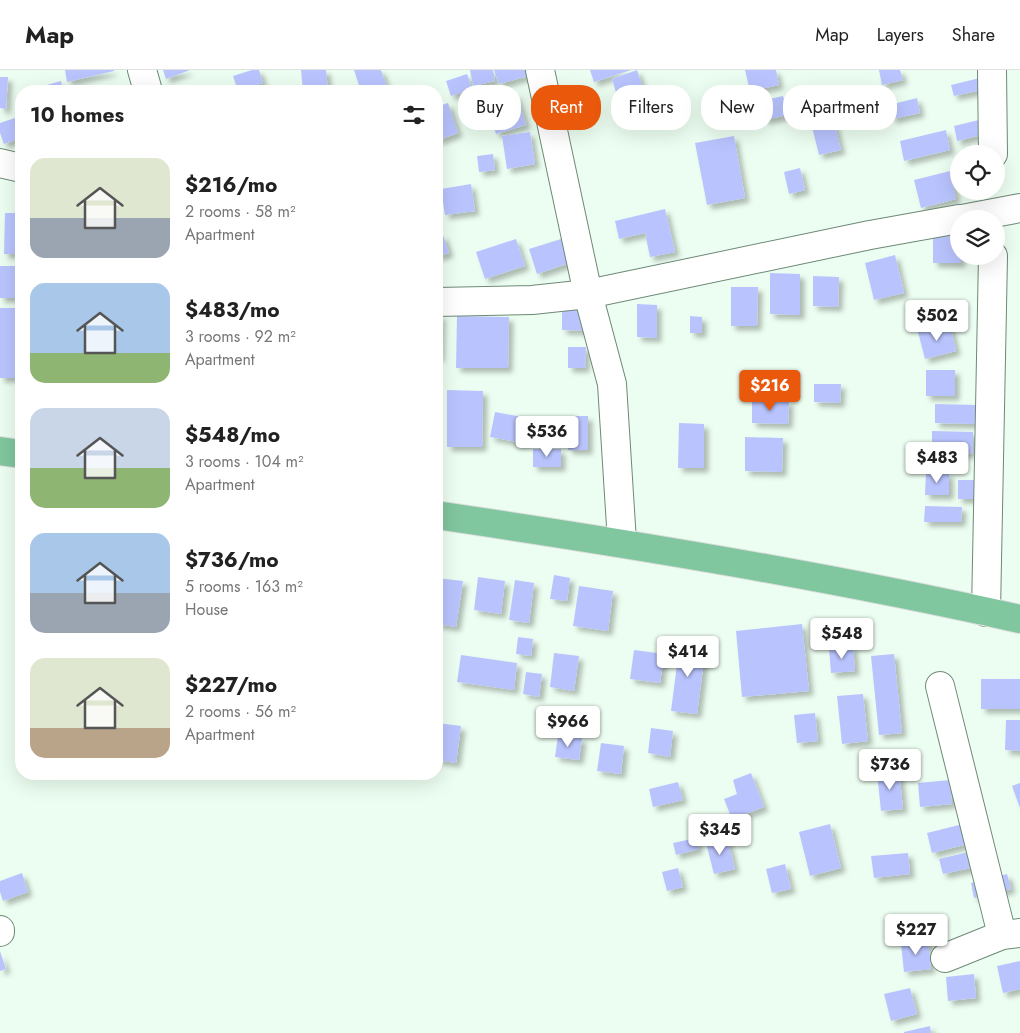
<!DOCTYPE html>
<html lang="en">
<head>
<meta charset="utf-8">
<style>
  body { margin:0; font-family:Jost,sans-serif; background:#f6f6f6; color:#222; height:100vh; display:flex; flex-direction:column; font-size:19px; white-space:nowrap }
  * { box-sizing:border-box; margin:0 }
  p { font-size:16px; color:#767676 }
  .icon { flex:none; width:28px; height:28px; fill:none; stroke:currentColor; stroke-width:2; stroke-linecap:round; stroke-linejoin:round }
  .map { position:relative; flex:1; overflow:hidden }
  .drawer { position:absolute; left:15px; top:15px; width:428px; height:695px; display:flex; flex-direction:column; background:#fff; border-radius:20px; box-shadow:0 5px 20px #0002 }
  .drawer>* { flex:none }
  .top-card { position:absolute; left:458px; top:15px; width:475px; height:45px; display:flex; gap:10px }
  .fabs { position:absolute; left:950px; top:75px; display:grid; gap:10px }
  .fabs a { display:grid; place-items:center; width:55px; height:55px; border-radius:50%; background:#fff; box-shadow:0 5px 20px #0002; font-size:25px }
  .price { position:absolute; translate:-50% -42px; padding:0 11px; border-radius:5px; background:#fff; color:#222; font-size:16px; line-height:32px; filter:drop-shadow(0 1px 2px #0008) }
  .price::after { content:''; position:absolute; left:50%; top:30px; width:15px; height:11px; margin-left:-8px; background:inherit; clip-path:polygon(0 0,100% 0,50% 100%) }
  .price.on { background:#ea580c; color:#fff }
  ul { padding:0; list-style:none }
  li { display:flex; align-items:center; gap:15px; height:125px; padding:0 15px }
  li span { display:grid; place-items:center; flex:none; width:140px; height:100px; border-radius:15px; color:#555 }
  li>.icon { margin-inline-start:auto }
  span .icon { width:60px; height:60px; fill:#fffc; stroke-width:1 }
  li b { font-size:21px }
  h2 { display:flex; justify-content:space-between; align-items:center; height:60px; padding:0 15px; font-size:21px }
  .tag { padding:0 18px; border-radius:20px; background:#fff; box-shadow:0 5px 20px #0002; font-size:18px; line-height:45px }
  .tag.on { background:#ea580c; color:#fff }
  header { display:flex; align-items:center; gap:30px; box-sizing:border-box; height:70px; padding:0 25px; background:#fff; border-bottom:1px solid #e0e0e0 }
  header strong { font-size:24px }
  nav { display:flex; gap:28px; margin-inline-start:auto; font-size:18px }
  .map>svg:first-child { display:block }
</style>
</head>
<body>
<header>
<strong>Map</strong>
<nav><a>Map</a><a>Layers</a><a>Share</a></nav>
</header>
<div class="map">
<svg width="1020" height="963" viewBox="0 0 1020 963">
  <defs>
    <filter id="shadow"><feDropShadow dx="4.5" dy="4.5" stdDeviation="2.5" flood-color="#0004"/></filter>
  </defs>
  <rect width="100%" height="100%" fill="#ecfef1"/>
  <!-- building -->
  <g fill="#b9c4fe" filter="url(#shadow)">
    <polygon points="65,0 114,0 114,1 67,12"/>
    <polygon points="163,0 190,0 166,9"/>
    <polygon points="252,0 259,0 263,13 238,21 233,6"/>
    <polygon points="301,0 326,0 328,21 303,21"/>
    <polygon points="354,0 381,0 388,20 383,21 361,21"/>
    <polygon points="470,0 493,0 495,11 473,16"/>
    <polygon points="494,0 538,0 539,3 499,14"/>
    <polygon points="590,0 631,0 594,12"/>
    <polygon points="637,0 647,31 621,39 612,9"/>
    <polygon points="745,0 776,0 779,15 750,21"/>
    <polygon points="879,0 900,0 903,10 882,15"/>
    <polygon points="467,4 472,19 451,26 446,11"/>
    <polygon points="0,7 8,7 6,39 0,38"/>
    <polygon points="984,7 986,19 954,26 951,15"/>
    <polygon points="61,11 63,21 45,21 43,16"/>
    <polygon points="866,16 869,29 849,34 846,20"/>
    <polygon points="516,24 526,55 496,64 487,33"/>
    <polygon points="783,26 788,45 764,50 760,31"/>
    <polygon points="917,28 920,43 892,49 889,35"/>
    <polygon points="448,33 458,63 436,71 436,37"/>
    <polygon points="21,46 21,68 4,74 0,63 0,53"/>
    <polygon points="983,49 986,64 957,71 954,56"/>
    <polygon points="834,52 841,80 819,85 812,57"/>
    <polygon points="946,60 950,80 904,91 900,71"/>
    <polygon points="530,62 535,94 507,99 502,66"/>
    <polygon points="734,66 745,128 707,135 695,73"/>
    <polygon points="493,84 495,100 479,102 477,86"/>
    <polygon points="800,98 805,120 789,124 784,102"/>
    <polygon points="950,101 956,129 921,138 914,110"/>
    <polygon points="471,114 475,141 445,145 441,119"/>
    <polygon points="665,139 675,182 650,187 645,163 619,169 615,151"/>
    <polygon points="5,143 21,143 21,184 4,184"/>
    <polygon points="933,164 959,164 959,186 961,186 961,193 933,193"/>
    <polygon points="443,165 449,183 436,187 436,168"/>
    <polygon points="564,168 572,192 537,204 529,179"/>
    <polygon points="516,169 525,196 485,209 476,182"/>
    <polygon points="895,185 904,223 874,230 865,193"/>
    <rect x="0" y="196" width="21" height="32"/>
    <polygon points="770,203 800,204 800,245 770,244"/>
    <polygon points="813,206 839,207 838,237 813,236"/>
    <polygon points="731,217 758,217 757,256 731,256"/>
    <polygon points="562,233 590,234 589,261 562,260"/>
    <polygon points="637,234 657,235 657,268 637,267"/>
    <rect x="0" y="238" width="21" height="70"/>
    <polygon points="436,245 441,245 440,288 436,287"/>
    <polygon points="457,246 509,247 508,298 456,298"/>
    <polygon points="690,246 702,247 702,263 690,263"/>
    <polygon points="950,255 956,281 925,289 918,262"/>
    <polygon points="568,277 586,277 585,298 568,298"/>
    <rect x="926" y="300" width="29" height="26"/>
    <polygon points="814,314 841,314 840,333 814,332"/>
    <polygon points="447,320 483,321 482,377 447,377"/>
    <polygon points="752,331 789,331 788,354 752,353"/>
    <polygon points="935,334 977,335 977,354 935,353"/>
    <polygon points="495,342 528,348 523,373 490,367"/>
    <polygon points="569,346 588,346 588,380 568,380"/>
    <polygon points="679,353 704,354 704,398 678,398"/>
    <polygon points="932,361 973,362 973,384 932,383"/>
    <polygon points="745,367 783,368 782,402 745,401"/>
    <rect x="533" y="379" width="28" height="18"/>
    <polygon points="926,402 949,403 949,425 925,425"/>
    <rect x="958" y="410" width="23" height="19"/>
    <polygon points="925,436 962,437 961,452 924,452"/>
    <polygon points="554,505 570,508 567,531 550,529"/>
    <polygon points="478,507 505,511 501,544 474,540"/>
    <polygon points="436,508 463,511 456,557 436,554"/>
    <polygon points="515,510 534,513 529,553 509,550"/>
    <polygon points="579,516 613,521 608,561 573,556"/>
    <polygon points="802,554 809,621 742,627 736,561"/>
    <polygon points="518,567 533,569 531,586 516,584"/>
    <polygon points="680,571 706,575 697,644 671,641"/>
    <polygon points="853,576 855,601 831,603 829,578"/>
    <polygon points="634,580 664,584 660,613 630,609"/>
    <polygon points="554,583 579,586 574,621 550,617"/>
    <polygon points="894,584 902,663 879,665 871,586"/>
    <polygon points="461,585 517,593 514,620 457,612"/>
    <polygon points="526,602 542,604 539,627 523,624"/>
    <rect x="981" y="609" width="39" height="30"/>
    <polygon points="863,624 868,671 842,674 837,626"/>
    <polygon points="815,643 818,671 797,673 794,645"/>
    <polygon points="1006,650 1020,650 1020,681 1005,680"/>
    <polygon points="437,653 461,656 456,693 436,690"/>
    <polygon points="651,658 673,661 670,687 648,683"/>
    <polygon points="558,665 582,668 579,690 555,687"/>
    <polygon points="601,673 624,676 621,704 597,701"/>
    <polygon points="899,700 903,739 881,741 877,703"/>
    <polygon points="751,703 764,737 732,749 724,729 737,724 733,710"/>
    <polygon points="950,710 952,734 920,737 918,713"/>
    <polygon points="678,712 683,730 653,737 649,719"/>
    <polygon points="1020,713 1020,738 1012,716"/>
    <polygon points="967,753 972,773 932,783 927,763"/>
    <polygon points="830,754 841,798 810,806 799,762"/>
    <polygon points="696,768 699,779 676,785 673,773"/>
    <polygon points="727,768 735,799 714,804 706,773"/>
    <polygon points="981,779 984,795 943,804 939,789"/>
    <polygon points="908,783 910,804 874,808 871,786"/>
    <polygon points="785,794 791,819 772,823 766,799"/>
    <polygon points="678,798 683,817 667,821 662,802"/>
    <polygon points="22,803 28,822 3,831 0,822 0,811"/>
    <polygon points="1007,804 1011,819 974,828 971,813"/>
    <polygon points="928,871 931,899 904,902 901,874"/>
    <polygon points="0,881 6,899 0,901"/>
    <polygon points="1020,891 1020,919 1003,923 997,896"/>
    <polygon points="974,904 976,928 948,931 946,907"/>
    <polygon points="910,918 917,944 891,951 884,924"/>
    <polygon points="930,956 931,963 904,963 904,962"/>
  </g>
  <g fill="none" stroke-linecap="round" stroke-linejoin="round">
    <defs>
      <g id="street">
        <polyline points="142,0 148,21"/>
        <polyline points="540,0 588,224 612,314 622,472"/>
        <polyline points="992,0 993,84"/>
        <polyline points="0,93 21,98"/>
        <polyline points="962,149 1020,138"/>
        <polyline points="436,232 532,230 588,224 870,165 959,149"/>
        <polyline points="986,542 993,186"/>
        <polyline points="940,616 1002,865"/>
        <polyline points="0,860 0,862"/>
        <polyline points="945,888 1002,865 1020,863"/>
      </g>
      <g id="primary">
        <polyline points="0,381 21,384"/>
        <path d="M436,445c196,29 391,61 584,104"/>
      </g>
    </defs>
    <!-- street casing -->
    <use href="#street" stroke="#6d8975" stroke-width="30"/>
    <!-- primary casing -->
    <use href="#primary" stroke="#dddedd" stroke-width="30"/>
    <!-- street -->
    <use href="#street" stroke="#fff" stroke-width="28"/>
    <!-- primary -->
    <use href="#primary" stroke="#80c69e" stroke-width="28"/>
  </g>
</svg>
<div class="fabs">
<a><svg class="icon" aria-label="locate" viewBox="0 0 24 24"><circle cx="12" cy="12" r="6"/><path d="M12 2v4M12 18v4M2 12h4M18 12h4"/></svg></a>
<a><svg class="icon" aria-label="layers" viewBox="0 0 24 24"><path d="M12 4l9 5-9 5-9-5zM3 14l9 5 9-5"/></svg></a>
</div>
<b class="price" style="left:937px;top:272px">$502</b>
<b class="price on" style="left:770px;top:342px">$216</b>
<b class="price" style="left:547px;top:388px">$536</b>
<b class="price" style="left:937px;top:414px">$483</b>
<b class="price" style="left:842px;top:590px">$548</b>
<b class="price" style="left:688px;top:608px">$414</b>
<b class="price" style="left:568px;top:678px">$966</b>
<b class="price" style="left:890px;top:721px">$736</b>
<b class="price" style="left:720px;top:786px">$345</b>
<b class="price" style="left:916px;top:886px">$227</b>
<div class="top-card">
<a class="tag">Buy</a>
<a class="tag on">Rent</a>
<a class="tag">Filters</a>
<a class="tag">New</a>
<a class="tag">Apartment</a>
</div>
<section class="drawer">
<h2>10 homes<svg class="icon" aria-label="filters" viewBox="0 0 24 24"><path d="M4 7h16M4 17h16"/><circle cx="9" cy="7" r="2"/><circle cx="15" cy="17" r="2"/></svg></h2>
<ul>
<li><span style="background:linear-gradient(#dfe7d0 60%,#9aa5b1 0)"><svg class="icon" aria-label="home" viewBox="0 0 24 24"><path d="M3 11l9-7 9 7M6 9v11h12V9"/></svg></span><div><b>$216/mo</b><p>2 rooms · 58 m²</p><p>Apartment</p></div></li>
<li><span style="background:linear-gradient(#a9c7e8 70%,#8fb573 0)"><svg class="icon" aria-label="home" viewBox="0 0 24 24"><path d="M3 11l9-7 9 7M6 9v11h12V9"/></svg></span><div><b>$483/mo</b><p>3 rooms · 92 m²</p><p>Apartment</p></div></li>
<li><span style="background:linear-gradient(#c9d6e8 60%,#8fb573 0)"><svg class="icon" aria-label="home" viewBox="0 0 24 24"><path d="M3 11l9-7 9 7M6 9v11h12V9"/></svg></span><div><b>$548/mo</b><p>3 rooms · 104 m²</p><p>Apartment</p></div></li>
<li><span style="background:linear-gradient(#a9c7e8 60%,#9aa5b1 0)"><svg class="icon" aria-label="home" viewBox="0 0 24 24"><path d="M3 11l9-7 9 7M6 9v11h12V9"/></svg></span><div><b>$736/mo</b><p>5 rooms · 163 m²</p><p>House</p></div></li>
<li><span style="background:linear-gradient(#dfe7d0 70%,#b9a48a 0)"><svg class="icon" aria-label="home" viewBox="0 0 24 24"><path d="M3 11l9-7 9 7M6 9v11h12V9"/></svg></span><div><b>$227/mo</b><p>2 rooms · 56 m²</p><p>Apartment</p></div></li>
</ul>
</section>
</div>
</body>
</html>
